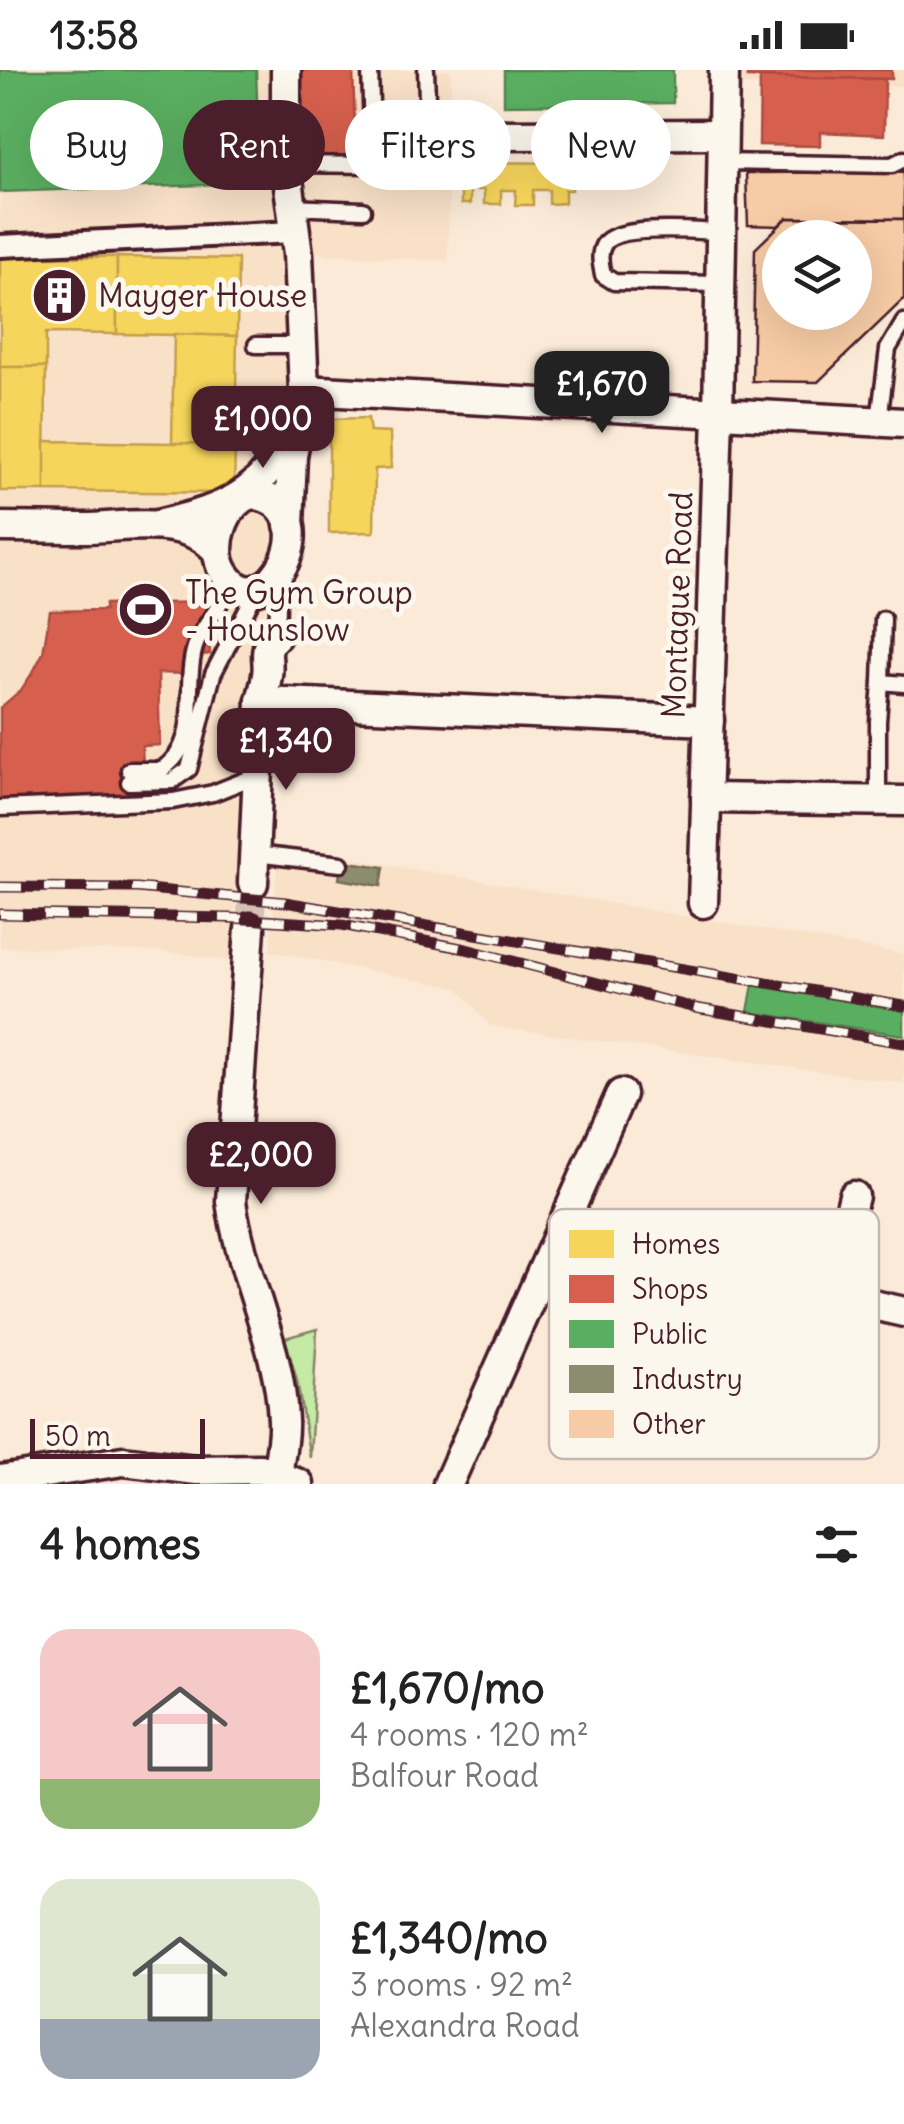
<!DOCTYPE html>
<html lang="en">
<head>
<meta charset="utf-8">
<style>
  body { margin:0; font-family:Delius,sans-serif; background:#f6f6f6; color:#222; height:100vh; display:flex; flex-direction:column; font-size:38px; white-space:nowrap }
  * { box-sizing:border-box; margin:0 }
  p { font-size:32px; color:#767676 }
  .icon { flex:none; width:55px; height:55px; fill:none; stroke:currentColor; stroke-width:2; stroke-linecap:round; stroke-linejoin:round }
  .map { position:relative; height:1414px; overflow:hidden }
  .side { display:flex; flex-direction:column; background:#fff; flex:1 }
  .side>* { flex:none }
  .top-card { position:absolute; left:30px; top:30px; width:845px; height:90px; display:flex; gap:20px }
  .fabs { position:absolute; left:762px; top:150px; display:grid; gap:20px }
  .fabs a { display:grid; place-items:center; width:110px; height:110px; border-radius:50%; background:#fff; box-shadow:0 10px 40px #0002; font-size:50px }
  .scale { position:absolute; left:30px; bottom:25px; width:175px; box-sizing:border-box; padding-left:10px; border:5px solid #4a1f2b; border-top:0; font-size:28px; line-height:35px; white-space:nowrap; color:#4a1f2b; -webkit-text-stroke:8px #fbf7ec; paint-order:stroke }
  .price { position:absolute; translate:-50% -85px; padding:0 22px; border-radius:20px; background:#4a1f2b; color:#fff; font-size:32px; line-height:65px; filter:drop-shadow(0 2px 5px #0008) }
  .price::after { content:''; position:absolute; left:50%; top:60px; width:30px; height:22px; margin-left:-15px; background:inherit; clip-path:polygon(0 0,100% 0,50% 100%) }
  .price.active { background:#222; color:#fff }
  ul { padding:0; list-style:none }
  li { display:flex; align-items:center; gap:30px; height:250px; padding:0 40px }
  li span { display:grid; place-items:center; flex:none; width:280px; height:200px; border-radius:30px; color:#555 }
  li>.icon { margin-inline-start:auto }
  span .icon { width:120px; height:120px; fill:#fffc; stroke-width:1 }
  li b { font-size:42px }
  h2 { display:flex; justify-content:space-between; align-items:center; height:120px; padding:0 40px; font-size:42px }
  .pill { padding:0 35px; border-radius:45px; background:#fff; box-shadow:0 10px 40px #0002; font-size:35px; line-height:90px }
  .pill.active { background:#4a1f2b; color:#fff }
  .status { display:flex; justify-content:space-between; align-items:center; height:70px; padding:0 50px; background:#fff; direction:ltr }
  .status svg { height:28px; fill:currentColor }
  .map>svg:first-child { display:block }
</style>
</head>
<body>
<div class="status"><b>13:58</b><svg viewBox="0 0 49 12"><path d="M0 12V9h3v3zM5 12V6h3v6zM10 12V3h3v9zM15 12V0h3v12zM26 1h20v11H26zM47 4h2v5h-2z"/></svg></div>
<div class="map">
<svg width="904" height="1414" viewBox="0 0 904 1414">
  <rect width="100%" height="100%" fill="#faead7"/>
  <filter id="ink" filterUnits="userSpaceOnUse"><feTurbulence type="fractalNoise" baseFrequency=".01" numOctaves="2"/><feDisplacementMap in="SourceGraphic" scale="20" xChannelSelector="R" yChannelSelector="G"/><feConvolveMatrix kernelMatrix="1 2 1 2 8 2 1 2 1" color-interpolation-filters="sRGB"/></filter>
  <g filter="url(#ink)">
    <!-- built -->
    <g fill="#f9e1c8">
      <polygon points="0,0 451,0 448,191 286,182 298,247 258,598 230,891 168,882 0,877"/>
      <polygon points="735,0 904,0 904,16 735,15"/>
      <polygon points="279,776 904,884 904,1013 490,956 458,918 270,881"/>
    </g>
    <!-- green -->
    <polygon fill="#c4eaa5" stroke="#878468" stroke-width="2.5" points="317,1259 310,1388 297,1311 285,1268"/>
    <!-- homes -->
    <g fill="#f6d55c" stroke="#c29e4d" stroke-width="2.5">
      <polygon points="461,92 572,93 572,120 565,120 565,133 549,134 549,120 533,120 533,135 515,135 516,120 501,120 501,134 484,134 484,120 470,120 470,134 461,134"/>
      <polygon points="0,186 117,187 117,264 46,263 46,297 0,297"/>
      <polygon points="117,187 238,189 237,266 117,264"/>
      <polygon points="174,264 237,266 235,374 172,373"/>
      <polygon points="0,297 46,297 45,421 0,421"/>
      <polygon points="368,348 370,362 390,363 391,398 375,399 374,462 329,463 329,349"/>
      <polygon points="45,371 235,374 234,423 45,421"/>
    </g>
    <!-- shops -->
    <g fill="#d6604d" stroke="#ac4c43" stroke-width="2.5">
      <polygon points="300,0 353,0 356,89 298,89"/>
      <polygon points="747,0 892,0 892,9 747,7"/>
      <polygon points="760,7 885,9 884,65 820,62 820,76 759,75"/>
      <polygon points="214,532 216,563 209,564 210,584 198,586 198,598 187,598 187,604 158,603 160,675 142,676 143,695 129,695 129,729 0,733 0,638 21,620 33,602 43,583 50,541 105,540 105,534"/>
    </g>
    <!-- public -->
    <g fill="#5aae61" stroke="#558351" stroke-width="2.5">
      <polygon points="0,0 256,0 260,113 0,122"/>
      <polygon points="504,0 673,0 673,33 504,35"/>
      <polygon points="753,915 904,941 904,965 748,942"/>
    </g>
    <!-- industry -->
    <polygon fill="#8c8c6e" stroke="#786b5a" stroke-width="2.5" points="342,791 384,797 381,816 339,809"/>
    <!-- building -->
    <g fill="#f6cba5" stroke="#4a1f2b" stroke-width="2.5" fill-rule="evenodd">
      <polygon points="904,102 904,149 787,148 778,156 748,155 746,103"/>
      <path d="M787,148l117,1v80l-86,83 -66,-1 3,-132zM780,168h75v74h-75z"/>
    </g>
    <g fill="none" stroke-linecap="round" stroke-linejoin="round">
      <!-- minor-tunnel -->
      <polyline stroke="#d7c1b5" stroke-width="28" stroke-dasharray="28 14" stroke-linecap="butt" points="250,858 253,813"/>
      <defs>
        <g id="service">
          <polyline points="722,92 892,95 904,89"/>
          <polyline points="286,94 373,95 370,0"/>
          <polyline points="373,95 423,93 429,86 426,0"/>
          <polyline points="290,137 363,140"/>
          <path d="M719,214l-105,-2 -11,-7c-2,-11 -5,-21 1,-31 12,-20 92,-13 115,-12"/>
          <polyline points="256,275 303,275"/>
          <polyline points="879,351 888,279 904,252"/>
          <polyline points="268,517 278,534 277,568"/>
          <polyline points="881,612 883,549"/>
          <path d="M129,700h32c43,-28 21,-82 34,-123 9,-27 28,-35 32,-69"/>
          <polyline points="129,712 172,711 189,699 213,604 257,520"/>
          <polyline points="878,730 878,651 881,612 904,614"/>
          <polyline points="0,738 173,731 213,723 258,705"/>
          <polyline points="255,784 341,794"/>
          <polyline points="822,1256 829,1225"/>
          <polyline points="712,1302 806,1330 814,1293"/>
        </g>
        <polyline id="pedestrian" points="0,176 293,162"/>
        <g id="minor">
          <polyline points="286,0 286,94 298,184 304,320 292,386 289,455"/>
          <polyline points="473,65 722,64"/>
          <polyline points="304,320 904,353"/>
          <path d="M251,424c85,10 13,145 -27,78 -15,-24 0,-70 27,-78z"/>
          <path d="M161,454c67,-16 98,-28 130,-91"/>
          <path d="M0,457c29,0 57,1 86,1 42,-1 102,-14 132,24"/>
          <polyline points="261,631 709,651"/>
          <polyline points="706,728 904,731"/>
          <path d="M253,813l8,-182c2,-9 5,-17 6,-26 3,-16 -6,-26 9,-39"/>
          <polyline points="703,833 718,344 724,0"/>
          <path d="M250,858l-19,273c10,74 49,144 52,219 1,18 -3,36 -6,54"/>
          <polyline points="854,1126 829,1225 904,1242"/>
          <polyline points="0,1410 123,1391 197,1400 260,1399 299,1414"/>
          <polyline points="448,1414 621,1024"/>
        </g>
      </defs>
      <!-- service casing -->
      <use href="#service" stroke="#4a1f2b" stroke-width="21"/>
      <!-- pedestrian casing -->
      <use href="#pedestrian" stroke="#4a1f2b" stroke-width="28"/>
      <!-- minor casing -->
      <use href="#minor" stroke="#4a1f2b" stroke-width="35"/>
      <!-- service -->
      <use href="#service" stroke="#fbf7ec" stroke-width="14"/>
      <!-- pedestrian -->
      <use href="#pedestrian" stroke="#fbf7ec" stroke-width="20"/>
      <!-- minor -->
      <use href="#minor" stroke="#fbf7ec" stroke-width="28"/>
      <defs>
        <g id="rail">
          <polyline points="0,817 137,818 285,832 904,936"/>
          <polyline points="0,844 229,848 342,855 466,879 695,938 904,973"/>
        </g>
      </defs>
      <!-- rail casing -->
      <use href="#rail" stroke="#4a1f2b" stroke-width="11"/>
      <!-- rail -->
      <use href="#rail" stroke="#fbf7ec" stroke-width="8" stroke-dasharray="22" stroke-linecap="butt"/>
    </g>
  </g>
  <!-- icons -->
  <defs>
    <symbol id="building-disc" viewBox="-11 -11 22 22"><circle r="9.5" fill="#4a1f2b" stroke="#fbf7ec"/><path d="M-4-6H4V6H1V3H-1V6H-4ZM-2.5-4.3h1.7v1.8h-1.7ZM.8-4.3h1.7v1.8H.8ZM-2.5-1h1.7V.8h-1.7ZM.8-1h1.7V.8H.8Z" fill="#fff"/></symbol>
    <symbol id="stadium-disc" viewBox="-11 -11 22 22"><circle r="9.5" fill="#4a1f2b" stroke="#fbf7ec"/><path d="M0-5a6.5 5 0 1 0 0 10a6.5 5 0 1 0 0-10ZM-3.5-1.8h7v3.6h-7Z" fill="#fff"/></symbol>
  </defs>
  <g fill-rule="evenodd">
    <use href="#building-disc" x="28" y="194" width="63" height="63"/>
    <use href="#stadium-disc" x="114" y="508" width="63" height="63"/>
  </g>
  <g text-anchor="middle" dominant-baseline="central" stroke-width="10" stroke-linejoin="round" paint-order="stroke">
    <!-- poi labels -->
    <g font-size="32" fill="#4a1f2b" stroke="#fbf7ec" text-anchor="start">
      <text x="98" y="225">Mayger House</text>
      <text x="185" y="522">The Gym Group<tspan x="185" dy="37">- Hounslow</tspan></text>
    </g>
    <!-- street labels -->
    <g font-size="32" fill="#4a1f2b" stroke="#fbf7ec">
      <text transform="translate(677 535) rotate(-88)">Montague Road</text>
    </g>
  </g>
  <!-- legend -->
  <rect x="549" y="1139" width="330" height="250" rx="15" fill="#fbf7ec" stroke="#c6b6b2" stroke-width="2.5"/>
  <rect x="569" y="1160" width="45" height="28" fill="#f6d55c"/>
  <rect x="569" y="1205" width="45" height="28" fill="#d6604d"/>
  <rect x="569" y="1250" width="45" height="28" fill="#5aae61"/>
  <rect x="569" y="1295" width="45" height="28" fill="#8c8c6e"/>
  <rect x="569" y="1340" width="45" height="28" fill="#f6cba5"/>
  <g font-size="28" fill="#4a1f2b">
    <text x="632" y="1184">Homes</text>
    <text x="632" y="1229">Shops</text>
    <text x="632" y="1274">Public</text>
    <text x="632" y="1319">Industry</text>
    <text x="632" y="1364">Other</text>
  </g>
</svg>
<div class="fabs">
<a><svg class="icon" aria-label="layers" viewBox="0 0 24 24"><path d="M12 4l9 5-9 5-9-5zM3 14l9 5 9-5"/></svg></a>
</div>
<div class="scale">50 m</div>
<b class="price active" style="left:602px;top:366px">£1,670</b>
<b class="price" style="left:263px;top:401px">£1,000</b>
<b class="price" style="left:286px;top:723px">£1,340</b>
<b class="price" style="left:261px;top:1137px">£2,000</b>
<div class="top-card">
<a class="pill">Buy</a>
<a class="pill active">Rent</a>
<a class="pill">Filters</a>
<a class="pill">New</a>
</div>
</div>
<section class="side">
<h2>4 homes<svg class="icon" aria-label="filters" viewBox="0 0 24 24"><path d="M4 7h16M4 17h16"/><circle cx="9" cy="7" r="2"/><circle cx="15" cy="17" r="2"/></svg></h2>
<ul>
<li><span style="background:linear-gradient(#f6c9c9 75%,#8fb573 0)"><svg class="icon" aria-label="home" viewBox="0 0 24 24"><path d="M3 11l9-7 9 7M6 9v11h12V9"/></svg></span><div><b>£1,670/mo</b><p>4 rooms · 120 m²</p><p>Balfour Road</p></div></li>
<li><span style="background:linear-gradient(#dfe7d0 70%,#9aa5b1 0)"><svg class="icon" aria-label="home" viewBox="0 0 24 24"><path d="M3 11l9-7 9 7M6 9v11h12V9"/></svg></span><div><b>£1,340/mo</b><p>3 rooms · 92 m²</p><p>Alexandra Road</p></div></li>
</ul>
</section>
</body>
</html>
